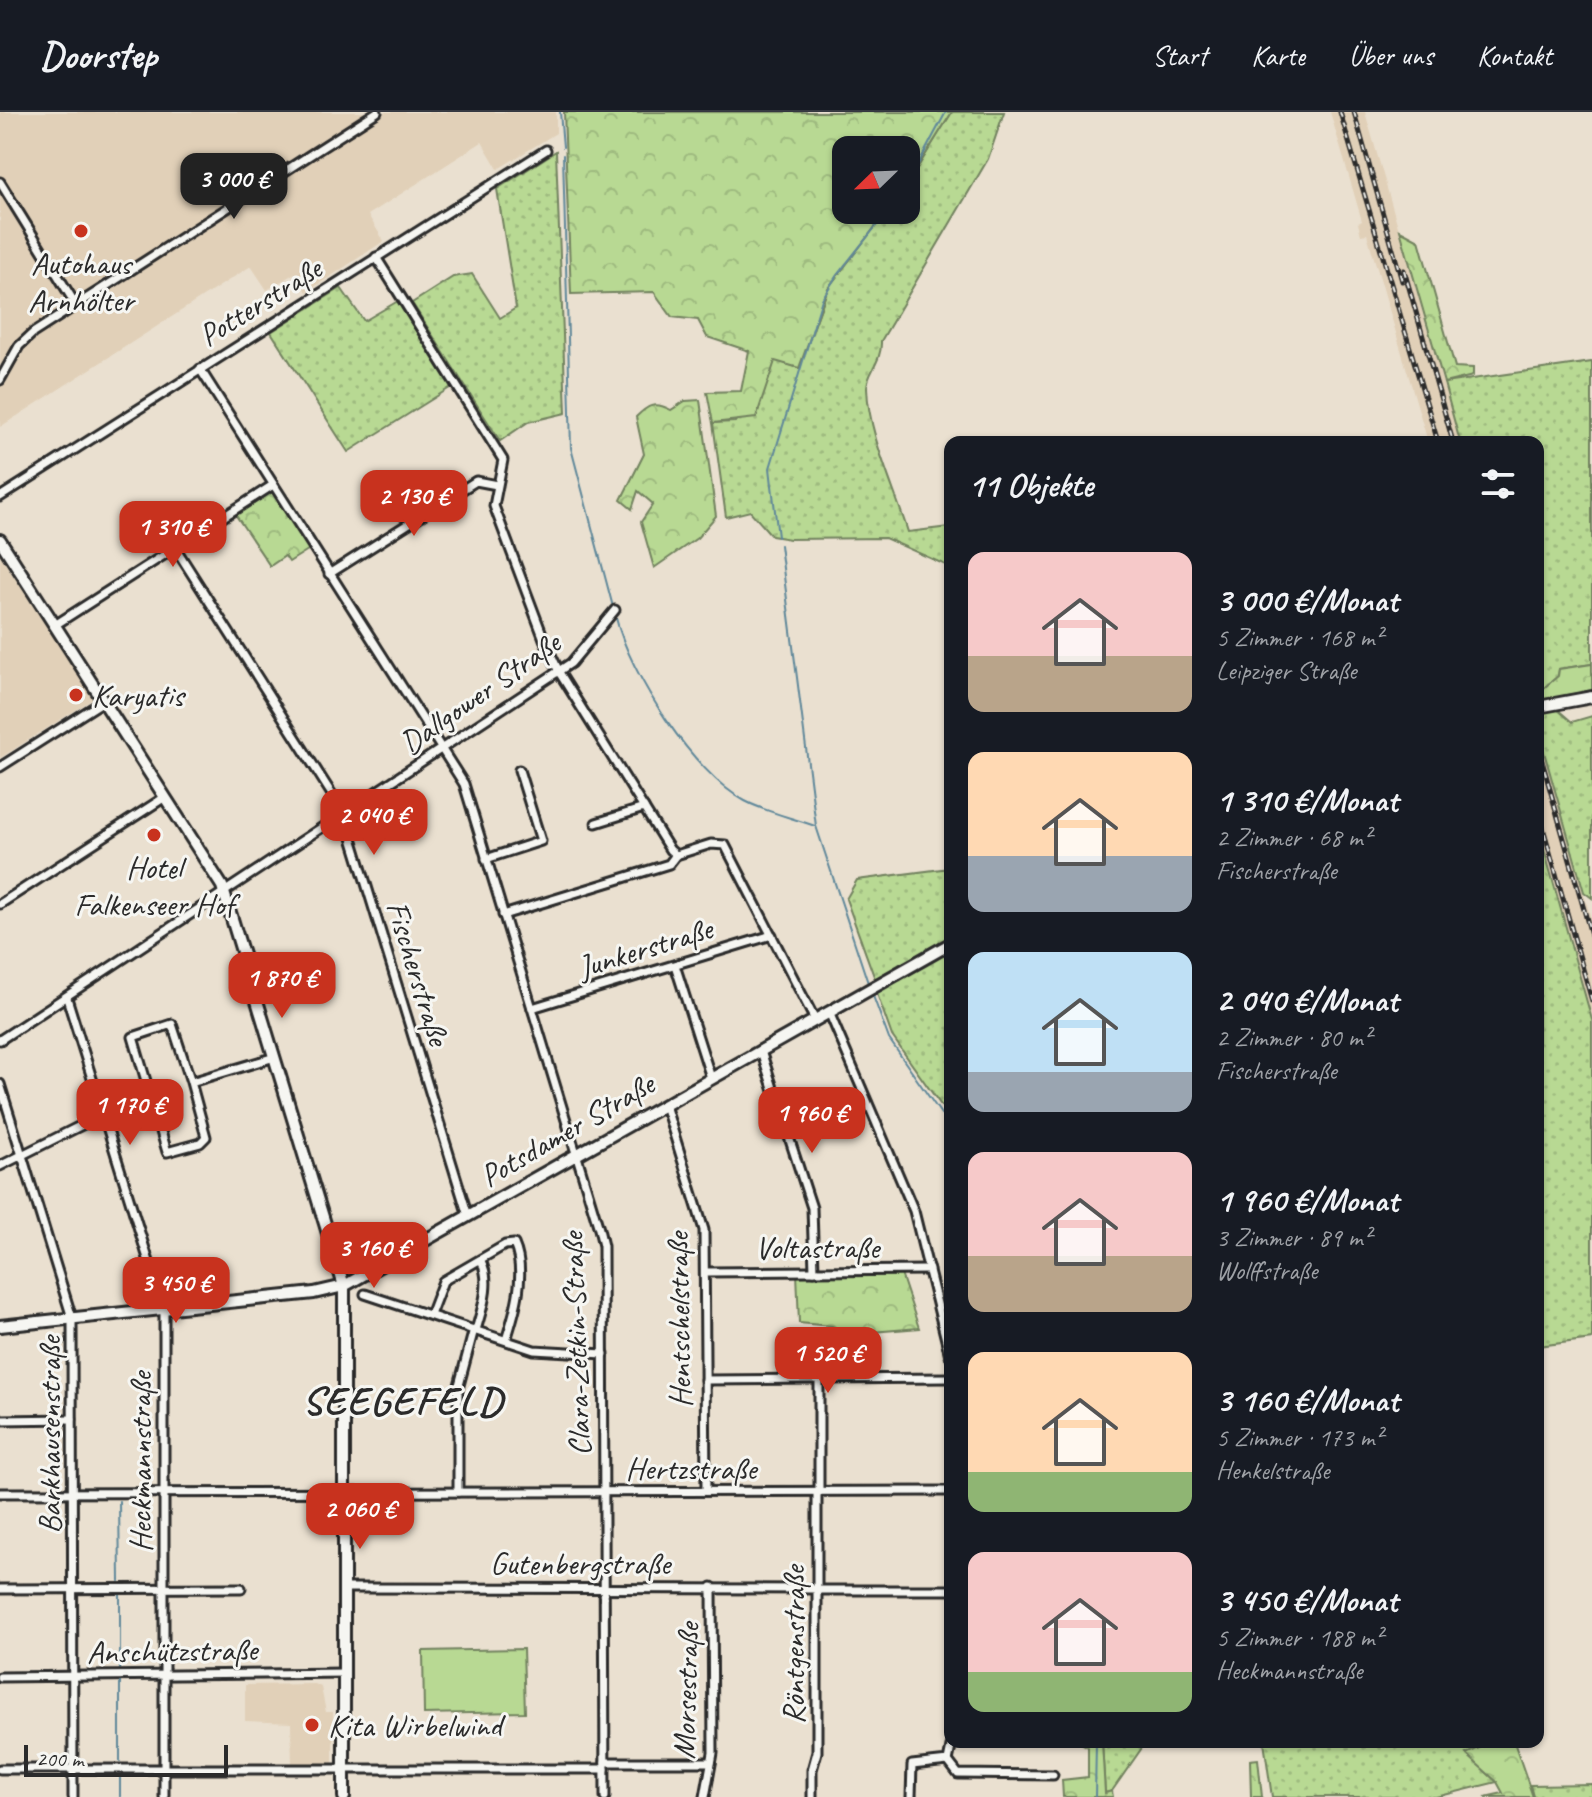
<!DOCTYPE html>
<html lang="de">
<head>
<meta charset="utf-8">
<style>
  body { margin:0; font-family:Caveat,sans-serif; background:#20242c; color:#f1f3f6; height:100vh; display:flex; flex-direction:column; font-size:30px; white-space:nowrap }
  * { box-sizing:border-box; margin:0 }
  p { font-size:26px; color:#9ea1a6 }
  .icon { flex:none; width:44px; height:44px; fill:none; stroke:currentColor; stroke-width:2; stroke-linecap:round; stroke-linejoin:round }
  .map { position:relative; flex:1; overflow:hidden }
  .side { position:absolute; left:944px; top:324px; width:600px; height:1312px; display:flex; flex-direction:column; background:#171b24; border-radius:16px; box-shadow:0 2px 6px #0004 }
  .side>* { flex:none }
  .needle { width:52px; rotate:247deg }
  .controls { position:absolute; left:832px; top:24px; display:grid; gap:16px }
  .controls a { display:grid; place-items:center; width:88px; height:88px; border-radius:16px; background:#171b24; box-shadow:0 2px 6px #0004; font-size:40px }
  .scale { position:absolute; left:24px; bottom:20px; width:204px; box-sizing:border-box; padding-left:8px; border:4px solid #2b2b2b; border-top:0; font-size:22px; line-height:28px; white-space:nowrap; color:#2b2b2b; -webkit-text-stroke:6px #f6f6f2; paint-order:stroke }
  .price { position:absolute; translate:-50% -68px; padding:0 18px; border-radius:16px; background:#c8321e; color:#fff; font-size:26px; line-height:52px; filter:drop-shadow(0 2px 4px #0008) }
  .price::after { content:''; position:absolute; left:50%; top:48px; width:24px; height:18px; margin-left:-12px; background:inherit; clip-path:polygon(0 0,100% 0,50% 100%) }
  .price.selected { background:#222; color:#fff }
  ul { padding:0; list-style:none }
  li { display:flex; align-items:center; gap:24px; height:200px; padding:0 24px }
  li span { display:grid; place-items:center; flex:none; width:224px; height:160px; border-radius:16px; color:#555 }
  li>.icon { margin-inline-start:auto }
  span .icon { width:96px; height:96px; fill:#fffc; stroke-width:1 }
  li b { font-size:34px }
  h2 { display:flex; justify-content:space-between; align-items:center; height:96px; padding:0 24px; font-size:34px }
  header { display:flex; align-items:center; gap:48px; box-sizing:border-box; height:112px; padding:0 40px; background:#171b24; border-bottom:2px solid #363941 }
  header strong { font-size:38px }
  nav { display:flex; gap:44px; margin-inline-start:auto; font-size:28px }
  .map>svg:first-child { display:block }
</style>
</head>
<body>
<header>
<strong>Doorstep</strong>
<nav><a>Start</a><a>Karte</a><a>Über uns</a><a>Kontakt</a></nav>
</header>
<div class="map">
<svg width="1592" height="1685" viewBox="0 0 1592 1685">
  <defs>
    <pattern id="grass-dots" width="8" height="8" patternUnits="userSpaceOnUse" patternTransform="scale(2)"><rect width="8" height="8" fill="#b8d993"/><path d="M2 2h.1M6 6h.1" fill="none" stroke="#9eba7f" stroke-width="1.8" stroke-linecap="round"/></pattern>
    <pattern id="forest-crowns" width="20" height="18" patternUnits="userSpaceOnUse" patternTransform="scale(2)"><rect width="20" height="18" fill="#b8d993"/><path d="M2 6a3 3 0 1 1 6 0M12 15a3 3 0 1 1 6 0" fill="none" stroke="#9eba7f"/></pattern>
  </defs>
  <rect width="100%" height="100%" fill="#eae0d0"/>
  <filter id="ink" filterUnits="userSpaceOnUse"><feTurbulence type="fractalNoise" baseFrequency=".0125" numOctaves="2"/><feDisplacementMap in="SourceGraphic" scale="16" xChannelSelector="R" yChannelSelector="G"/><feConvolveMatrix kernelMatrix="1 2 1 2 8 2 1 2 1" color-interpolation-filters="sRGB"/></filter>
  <g filter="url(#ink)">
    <!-- built -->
    <g fill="#e1d0b8">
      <polygon points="0,0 556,0 556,21 498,57 482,30 368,103 384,129 307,180 295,161 267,178 251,154 0,315"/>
      <polygon points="1330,0 1365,0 1460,330 1428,330 1367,122 1361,123 1358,111 1362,109"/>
      <polygon points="0,443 93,587 0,646"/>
      <polygon points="1538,619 1592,810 1592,908 1538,716"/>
      <polygon points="315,1572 321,1575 326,1600 333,1600 333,1654 292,1652 291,1611 245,1609 245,1573"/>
    </g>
    <!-- grass -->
    <g fill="url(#grass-dots)" stroke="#72825f" stroke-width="2">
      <path d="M952,0h52l-16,47 -107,182c1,21 -14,32 -14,46 1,47 27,100 41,145l42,-5v40l-65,-29 -95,1 -18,-3 -22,-25 -24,6 -13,-94 22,-1 40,-62 24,8 29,-80 60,-78h18v-24z"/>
      <polygon points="556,39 566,301 528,310 500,329 412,191 453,165 472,162 500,206 516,196 497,77"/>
      <polygon points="341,176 364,209 398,189 453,274 348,340 271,220"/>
      <polygon points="1592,250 1592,552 1559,557 1558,564 1538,581 1538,330 1460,330 1444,271"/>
      <polygon points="1557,597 1572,610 1592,604 1592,786 1584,780 1538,619 1538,602"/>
      <polygon points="1538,716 1592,908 1592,1227 1538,1234"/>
      <polygon points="950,756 950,826 875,867 846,787 857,768"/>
      <polygon points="950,836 950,1006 892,924 876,879"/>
      <polygon points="1102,1630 1146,1630 1112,1679 1105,1681"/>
      <polygon points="1264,1630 1492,1630 1467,1642 1497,1670 1436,1685 1272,1685"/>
      <polygon points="1592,1672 1592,1685 1533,1685 1530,1673"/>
    </g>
    <!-- forest -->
    <g fill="url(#forest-crowns)" stroke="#72825f" stroke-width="2">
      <polygon points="564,0 952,0 906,74 906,38 846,38 846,98 888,98 828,176 799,256 775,249 756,306 713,311 707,280 741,279 749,239 707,225 698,208 672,205 654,180 571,182"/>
      <polygon points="1400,118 1419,128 1455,255 1473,256 1473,264 1444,271"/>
      <path d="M700,288l16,116 -19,22 -43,30 -13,-46 12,-18 -15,-13 -6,18 -11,-9 23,-46 -8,-37c12,-12 19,-16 35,-7l14,-9z"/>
      <polygon points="270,379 276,382 311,436 289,450 285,444 270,454 235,402"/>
      <polygon points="1592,552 1592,578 1539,589 1538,581 1558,564 1559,557"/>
      <polygon points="900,1159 919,1216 872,1220 867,1226 857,1228 832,1214 799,1211 797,1160"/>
      <polygon points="1079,1630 1102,1630 1105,1681 1112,1679 1113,1685 1063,1685 1062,1668 1088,1665 1088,1635"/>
      <polygon points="1492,1630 1514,1630 1533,1685 1485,1685 1503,1681 1497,1670 1466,1642"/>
      <polygon points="1258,1647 1262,1685 1251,1685 1250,1648"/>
    </g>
    <!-- pitch -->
    <polygon fill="#b8d993" stroke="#72825f" stroke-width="2" points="523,1537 525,1600 424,1602 423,1539"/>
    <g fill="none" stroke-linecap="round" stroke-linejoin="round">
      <!-- stream -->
      <g stroke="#60889a" stroke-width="2">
        <polyline points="560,0 563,35"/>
        <polyline points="563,43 571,336 613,495"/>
        <polyline points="906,75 946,0"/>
        <polyline points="778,425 770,356 822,187 837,163 889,98"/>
        <polyline points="780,433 816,714 868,871"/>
        <path d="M616,506c14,56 78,156 129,183 21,11 48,17 70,25"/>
        <polyline points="873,884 889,927 950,1015"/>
        <polyline points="119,1389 120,1469"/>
        <polyline points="120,1482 120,1557"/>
        <polyline points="120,1570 120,1649"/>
        <polyline points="120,1662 120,1685"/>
        <polyline points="1095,1685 1096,1630"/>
      </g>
      <defs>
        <g id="street">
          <polyline points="0,70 76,193"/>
          <polyline points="376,145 503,348 494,394 544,527 559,560 670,738 676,743 711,732 725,733 815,908"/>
          <polyline points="200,257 464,672 599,1117 603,1134 605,1685"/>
          <polyline points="0,268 19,234 33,221 377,0"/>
          <polyline points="0,385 546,38"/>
          <polyline points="176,437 345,703 468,1104"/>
          <polyline points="329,462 476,369 497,373"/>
          <polyline points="55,513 273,373"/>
          <polyline points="0,655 105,588"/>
          <polyline points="596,711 644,696"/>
          <polyline points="486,747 541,729 519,658"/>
          <polyline points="0,792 165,685"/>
          <polyline points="503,803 669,752 676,743"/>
          <polyline points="675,853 711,966"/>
          <polyline points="67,886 164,1198 164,1685"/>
          <polyline points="532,896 772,823"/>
          <polyline points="829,900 914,1099 950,1244"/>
          <polyline points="0,928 571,551 615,498"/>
          <polyline points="761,939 812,1096 814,1159"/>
          <polyline points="191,970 206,1025 200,1031 167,1040 133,925 172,912 191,970 275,945"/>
          <polyline points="0,972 72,1206 73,1685"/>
          <polyline points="665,993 704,1118 706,1379"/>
          <polyline points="0,1054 104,1002"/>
          <polyline points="706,1160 929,1158"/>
          <polyline points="365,1182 534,1238 604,1242"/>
          <path d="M430,1203l13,-34 62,-36 9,-1c13,29 1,68 -8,96"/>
          <path d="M476,1218c6,-21 16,-48 5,-69"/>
          <polyline points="819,1267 819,1380"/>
          <polyline points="705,1268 950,1266"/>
          <polyline points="0,1308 72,1307"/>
          <polyline points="458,1380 458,1277 474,1217"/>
          <polyline points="0,1381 950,1379"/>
          <polyline points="343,1476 817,1477"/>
          <polyline points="0,1477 241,1476"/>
          <polyline points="817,1478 950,1478"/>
          <polyline points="0,1565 344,1561"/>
          <polyline points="948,1649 958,1662 1053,1663"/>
          <polyline points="605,1650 711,1650"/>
          <polyline points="0,1657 605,1657"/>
          <polyline points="705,1685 713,1641 712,1475"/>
          <polyline points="812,1685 812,1658 817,1640 817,1380"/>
          <polyline points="911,1685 912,1653 948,1649 952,1630"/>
        </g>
        <g id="secondary">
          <polyline points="0,428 222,774 344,1174 344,1685"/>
          <polyline points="1538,595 1592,585"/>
          <polyline points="0,1214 314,1181 344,1174 950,832"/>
        </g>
      </defs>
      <!-- street casing -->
      <use href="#street" stroke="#2b2b2b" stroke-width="13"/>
      <!-- secondary casing -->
      <use href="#secondary" stroke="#2b2b2b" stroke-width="16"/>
      <!-- street -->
      <use href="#street" stroke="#f6f6f2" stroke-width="7"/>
      <!-- secondary -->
      <use href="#secondary" stroke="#f6f6f2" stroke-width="10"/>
      <defs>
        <g id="rail">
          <polyline points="1340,0 1438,330"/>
          <polyline points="1354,0 1402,169"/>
          <polyline points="1404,158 1453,330"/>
          <polyline points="1538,635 1592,826"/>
          <polyline points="1538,698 1592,889"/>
        </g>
      </defs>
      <!-- rail casing -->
      <use href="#rail" stroke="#2b2b2b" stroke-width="5"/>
      <!-- rail -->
      <use href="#rail" stroke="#f6f6f2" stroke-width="2" stroke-dasharray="6" stroke-linecap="butt"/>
    </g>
  </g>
  <!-- markers -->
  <g fill="#c8321e" stroke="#f6f6f2" stroke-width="3">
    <circle cx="81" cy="119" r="8"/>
    <circle cx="76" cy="583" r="8"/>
    <circle cx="154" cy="723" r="8"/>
    <circle cx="312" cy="1613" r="8"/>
  </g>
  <g text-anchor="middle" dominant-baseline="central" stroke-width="6" stroke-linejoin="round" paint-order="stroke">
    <!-- poi labels -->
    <g font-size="32" fill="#2b2b2b" stroke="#f6f6f2">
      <text x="81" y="151">Autohaus<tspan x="81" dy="37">Arnhölter</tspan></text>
      <text x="92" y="583" text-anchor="start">Karyatis</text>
      <text x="154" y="755">Hotel<tspan x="154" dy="37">Falkenseer Hof</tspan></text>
      <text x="328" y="1613" text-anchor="start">Kita Wirbelwind</text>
    </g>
    <!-- street labels -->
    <g font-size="32" fill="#2b2b2b" stroke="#f6f6f2">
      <text transform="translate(260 190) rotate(-32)">Potterstraße</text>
      <text transform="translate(480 581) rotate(-35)">Dallgower Straße</text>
      <text transform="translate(645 836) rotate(-17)">Junkerstraße</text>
      <text transform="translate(418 861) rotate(73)">Fischerstraße</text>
      <text transform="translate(567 1018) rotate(-30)">Potsdamer Straße</text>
      <text x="817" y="1135">Voltastraße</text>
      <text transform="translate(679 1208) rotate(-91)">Hentschelstraße</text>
      <text transform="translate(576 1232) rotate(-92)">Clara-Zetkin-Straße</text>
      <text transform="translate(49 1323) rotate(-90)">Barkhausenstraße</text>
      <text transform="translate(140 1350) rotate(-90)">Heckmannstraße</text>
      <text x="691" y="1356">Hertzstraße</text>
      <text x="580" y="1451">Gutenbergstraße</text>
      <text transform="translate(793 1533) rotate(-90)">Röntgenstraße</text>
      <text transform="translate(172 1539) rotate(-1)">Anschützstraße</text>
      <text transform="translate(686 1579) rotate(-88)">Morsestraße</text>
    </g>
    <!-- district labels -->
    <g font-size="40" font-weight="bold" letter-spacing="2" fill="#2b2b2b" stroke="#f6f6f2">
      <text x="403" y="1289">SEEGEFELD</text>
    </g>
  </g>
</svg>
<div class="controls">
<a><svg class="needle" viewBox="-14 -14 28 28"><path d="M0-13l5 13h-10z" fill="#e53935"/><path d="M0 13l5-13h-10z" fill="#9ea1a6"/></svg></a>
</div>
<div class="scale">200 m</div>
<b class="price selected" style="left:234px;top:109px">3 000 €</b>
<b class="price" style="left:414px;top:426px">2 130 €</b>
<b class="price" style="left:173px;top:457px">1 310 €</b>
<b class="price" style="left:374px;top:745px">2 040 €</b>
<b class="price" style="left:282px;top:908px">1 870 €</b>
<b class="price" style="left:130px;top:1035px">1 170 €</b>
<b class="price" style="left:812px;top:1043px">1 960 €</b>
<b class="price" style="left:374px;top:1178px">3 160 €</b>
<b class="price" style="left:176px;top:1213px">3 450 €</b>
<b class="price" style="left:828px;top:1283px">1 520 €</b>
<b class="price" style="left:360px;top:1439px">2 060 €</b>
<section class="side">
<h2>11 Objekte<svg class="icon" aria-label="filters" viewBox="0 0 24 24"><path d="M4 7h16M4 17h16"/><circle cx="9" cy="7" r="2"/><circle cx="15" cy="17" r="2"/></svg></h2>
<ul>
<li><span style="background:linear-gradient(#f6c9c9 65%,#b9a48a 0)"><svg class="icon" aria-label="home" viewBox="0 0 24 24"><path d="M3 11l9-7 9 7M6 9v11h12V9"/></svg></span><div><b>3 000 €/Monat</b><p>5 Zimmer · 168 m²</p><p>Leipziger Straße</p></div></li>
<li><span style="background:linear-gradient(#ffd9b3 65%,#9aa5b1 0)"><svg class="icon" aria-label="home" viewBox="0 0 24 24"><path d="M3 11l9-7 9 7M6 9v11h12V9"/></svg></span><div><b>1 310 €/Monat</b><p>2 Zimmer · 68 m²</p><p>Fischerstraße</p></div></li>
<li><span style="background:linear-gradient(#bfe0f5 75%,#9aa5b1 0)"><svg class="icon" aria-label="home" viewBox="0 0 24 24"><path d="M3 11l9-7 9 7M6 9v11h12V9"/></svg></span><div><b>2 040 €/Monat</b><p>2 Zimmer · 80 m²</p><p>Fischerstraße</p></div></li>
<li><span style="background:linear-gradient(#f6c9c9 65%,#b9a48a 0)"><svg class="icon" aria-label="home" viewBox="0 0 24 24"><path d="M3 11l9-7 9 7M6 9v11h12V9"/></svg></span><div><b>1 960 €/Monat</b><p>3 Zimmer · 89 m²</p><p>Wolffstraße</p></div></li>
<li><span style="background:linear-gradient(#ffd9b3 75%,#8fb573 0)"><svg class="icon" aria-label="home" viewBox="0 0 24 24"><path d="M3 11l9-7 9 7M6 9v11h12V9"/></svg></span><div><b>3 160 €/Monat</b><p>5 Zimmer · 173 m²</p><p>Henkelstraße</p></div></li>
<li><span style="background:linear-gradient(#f6c9c9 75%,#8fb573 0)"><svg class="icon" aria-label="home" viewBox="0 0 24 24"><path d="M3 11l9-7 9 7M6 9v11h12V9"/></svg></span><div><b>3 450 €/Monat</b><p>5 Zimmer · 188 m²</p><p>Heckmannstraße</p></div></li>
</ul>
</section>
</div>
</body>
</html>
